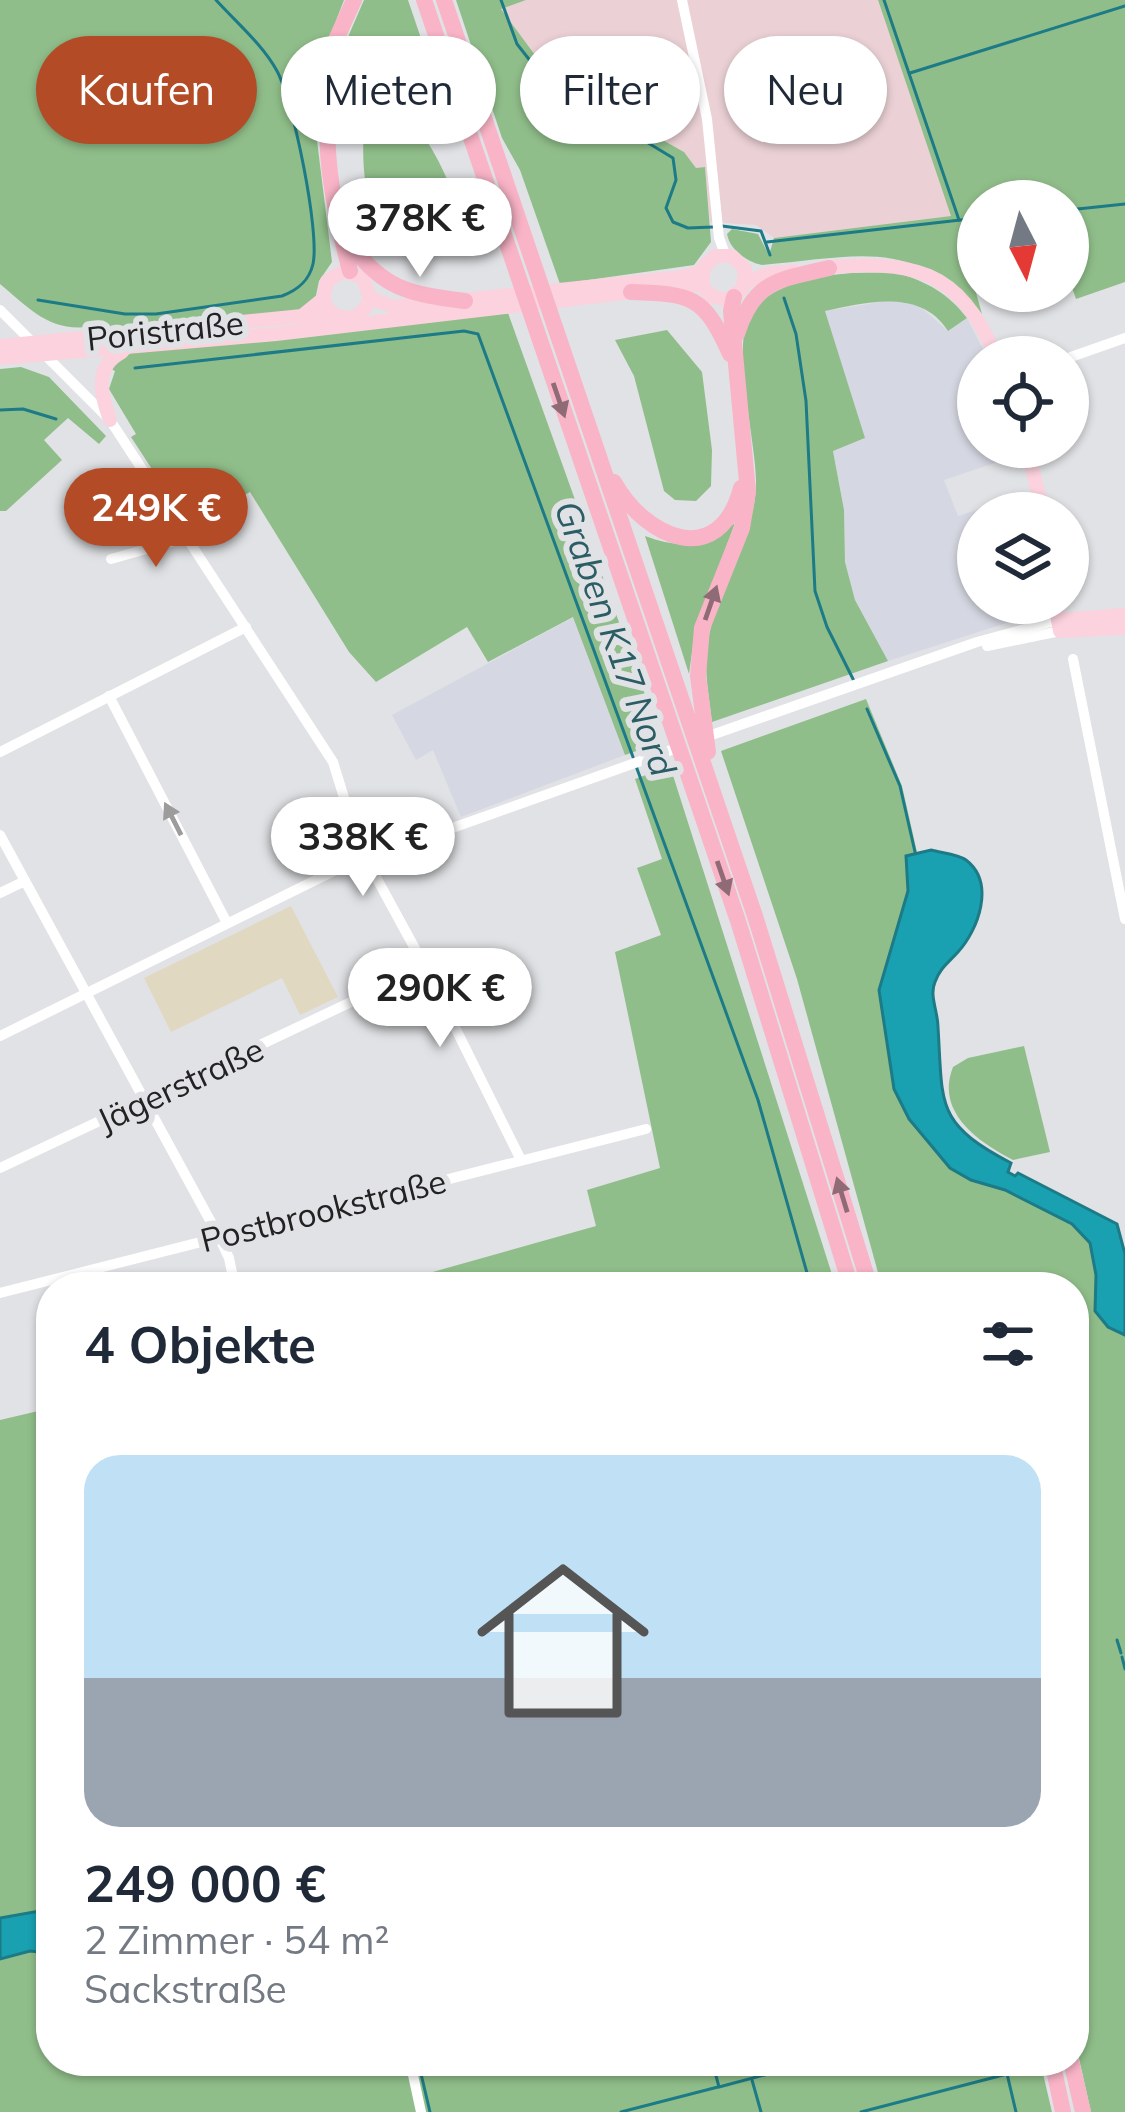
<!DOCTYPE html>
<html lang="de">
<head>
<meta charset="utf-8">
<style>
  body { margin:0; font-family:Mulish,sans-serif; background:#f2f2f3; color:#1f2937; height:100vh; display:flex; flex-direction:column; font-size:45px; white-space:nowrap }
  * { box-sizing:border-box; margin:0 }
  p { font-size:39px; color:#747a83 }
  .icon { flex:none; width:66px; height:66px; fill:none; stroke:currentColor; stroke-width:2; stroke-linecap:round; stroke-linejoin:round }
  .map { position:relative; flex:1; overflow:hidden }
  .details { position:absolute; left:36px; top:1272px; width:1053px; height:804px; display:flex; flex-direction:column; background:#fff; border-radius:48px; box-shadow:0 3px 9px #0004 }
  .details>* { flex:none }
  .top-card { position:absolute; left:36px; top:36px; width:1053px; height:108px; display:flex; gap:24px }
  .needle { width:78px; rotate:174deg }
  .fabs { position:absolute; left:957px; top:180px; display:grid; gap:24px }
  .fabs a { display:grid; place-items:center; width:132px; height:132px; border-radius:50%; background:#fff; box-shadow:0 3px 9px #0004; font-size:60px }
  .price { position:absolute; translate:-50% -102px; padding:0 27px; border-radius:42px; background:#fff; color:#222; font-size:39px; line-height:78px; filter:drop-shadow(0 3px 6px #0008) }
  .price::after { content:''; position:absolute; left:50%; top:72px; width:36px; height:27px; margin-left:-18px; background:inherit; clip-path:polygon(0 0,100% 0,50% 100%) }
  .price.selected { background:#b34c26; color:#fff }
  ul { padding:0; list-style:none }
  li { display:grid; align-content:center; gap:24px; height:636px; padding:0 48px }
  li span { display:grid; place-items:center; height:372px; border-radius:36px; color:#555 }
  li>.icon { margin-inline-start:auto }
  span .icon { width:216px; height:216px; fill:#fffc; stroke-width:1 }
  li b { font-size:51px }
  h2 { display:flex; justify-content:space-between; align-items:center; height:144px; padding:0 48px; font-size:51px }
  .pill { padding:0 42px; border-radius:54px; background:#fff; box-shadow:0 3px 9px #0004; font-size:42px; line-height:108px }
  .pill.selected { background:#b34c26; color:#fff }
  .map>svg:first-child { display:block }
</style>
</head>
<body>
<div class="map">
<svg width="1125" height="2112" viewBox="0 0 1125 2112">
  <rect width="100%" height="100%" fill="#e1e2e5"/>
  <!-- built -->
  <g fill="#d5d8e2">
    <polygon points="899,299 922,308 948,331 967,318 987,357 978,357 978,447 1018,447 1021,454 944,480 958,516 1029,493 1032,513 978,513 978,603 1037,603 1022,618 888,661 855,600 845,562 844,510 833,450 864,439 825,311"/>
    <polygon points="574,617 625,755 461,817 433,750 416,760 392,715"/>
  </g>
  <!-- industrial -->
  <polygon fill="#ebd1d5" points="526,0 878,0 952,216 774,238 756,225 710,222 705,167 696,168 684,152 552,78 500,8"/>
  <!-- education -->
  <polygon fill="#e1d8c2" points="291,906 338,997 300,1015 282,978 171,1032 144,978"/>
  <!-- green -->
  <g fill="#90be8a">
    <path d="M0,0h344l-29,75 -3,25 20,162 -13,19 -4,19 -14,10 -213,24 -1,-7c-39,4 -59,-20 -87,-43z"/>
    <path d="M364,0h44l19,56c-32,-17 -58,-17 -89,4z"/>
    <polygon points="456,0 526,0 501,9 552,78 684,152 696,168 705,167 711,242 694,265 560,284 520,170 502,138"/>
    <path d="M878,0h247v282l-49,17 -8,-23v-75h-90v78l-5,3 9,32c-72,-78 -124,-57 -220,-49 -15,-3 -32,-15 -35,-31l5,-5 26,5 11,21 5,-17 177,-22z"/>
    <path d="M372,92l23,3c28,36 75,105 61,151 -17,4 -39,9 -56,2 -42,-19 -43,-120 -28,-156z"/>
    <path d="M897,273c29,8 52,21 70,45l-19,13c-27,-43 -82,-29 -123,-20l40,127 -32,13 11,59 1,52 10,38 33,61 -176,61c-3,-27 -9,-55 -4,-82 11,-54 47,-100 48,-157 1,-39 -27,-143 -4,-172 31,-38 99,-40 145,-38z"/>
    <polygon points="508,313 662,742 625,755 573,617 488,662 467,627 376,682 349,652 250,492 189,526 131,437 136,434 109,389 115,371 109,368 134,351"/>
    <polygon points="667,330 702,372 712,450 711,486 696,501 675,500 664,491 634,376 615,340"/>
    <polygon points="21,367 49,377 106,436 99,444 68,418 44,440 62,460 6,511 0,511 0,369"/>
    <path d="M735,523l-40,107 -6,44 -44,-138c35,13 61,11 90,-13z"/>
    <polygon points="866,699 902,786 917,852 906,857 908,891 879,990 971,1180 1005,1190 1072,1224 1091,1243 1125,1254 1125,2112 1091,2112 1074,2036 1074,1287 882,1287 797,979 721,751"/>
    <polygon points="670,766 836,1287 426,1287 422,1275 596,1226 587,1190 660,1168 615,952 661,935 637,868 662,859 635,779"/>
    <path d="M1024,1046l26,106 -37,8c-35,-18 -78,-48 -60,-93l15,-9z"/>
    <polygon points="51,1408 51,2061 406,2061 418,2112 0,2112 0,1420"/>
    <polygon points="414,2061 1040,2061 1052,2112 425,2112"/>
  </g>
  <!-- water -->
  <g fill="#19a1b1" stroke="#1c7b86" stroke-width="3">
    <path d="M931,850c11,3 27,4 35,10 30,23 12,70 -8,92 -10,11 -18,16 -23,30 -6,13 3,30 3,45 5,79 -3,96 73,136l-3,9 7,4 3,-3 99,51 8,30v81l-17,-8 -13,-16 1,-36 -6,-32 -18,-19 -67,-34 -34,-10 -21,-12 -41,-49 -15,-30 -15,-99 29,-99 -2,-35z"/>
    <polygon points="51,1909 51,1953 30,1951 0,1959 0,1918"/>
  </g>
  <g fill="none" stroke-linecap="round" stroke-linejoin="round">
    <!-- stream -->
    <g stroke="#1c7b86" stroke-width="3">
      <polyline points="501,0 517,44 546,81 673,158 676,180 666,208 673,222 688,228 713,227"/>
      <polyline points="884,0 959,220"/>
      <polyline points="910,73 1125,6"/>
      <polyline points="1068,210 1125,204"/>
      <polyline points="722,226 761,231 770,255"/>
      <polyline points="767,242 978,218"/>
      <polyline points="784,298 796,334 806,401 815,591 827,627 854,681"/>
      <path d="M38,300l87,14h31l126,-18c16,-6 27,-15 31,-32 7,-32 -20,-164 -36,-193 -14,-26 -41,-49 -61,-71"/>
      <polyline points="135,368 464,331 478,334 633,757"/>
      <polyline points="0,410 23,409 56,419"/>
      <polyline points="867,709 900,786 915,852"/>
      <polyline points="636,766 758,1100 811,1287"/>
      <polyline points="1117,1640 1121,1653"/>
      <polyline points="1122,1657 1125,1669"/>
      <polyline points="418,2061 430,2112"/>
      <polyline points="712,2061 719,2087 817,2061"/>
      <polyline points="1004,2061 1016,2112"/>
      <polyline points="752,2080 761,2112"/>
      <polyline points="621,2112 718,2087"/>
      <polyline points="861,2112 1007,2074"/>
    </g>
    <!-- minor -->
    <g stroke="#fff" stroke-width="10">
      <polyline points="682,0 707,119 719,238 725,254"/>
      <polyline points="0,310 110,420 333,762 359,846 425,967 521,1160"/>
      <polyline points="1068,358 1125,338"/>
      <polyline points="111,559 189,537"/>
      <polyline points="987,646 1060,631"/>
      <polyline points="1073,659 1125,919"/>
      <polyline points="109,696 227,923"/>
      <polyline points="703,738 977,642 1058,620"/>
      <polyline points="0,752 246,627"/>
      <polyline points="0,835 218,1235 229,1258 235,1287"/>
      <polyline points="0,893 25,881"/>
      <polyline points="0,1036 340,868 680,747"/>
      <polyline points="0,1168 425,967"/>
      <polyline points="0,1293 646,1129"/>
      <polyline points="410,2061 421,2112"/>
    </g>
    <!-- major -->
    <g stroke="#fbd2dd" stroke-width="14">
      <path d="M822,268c89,-8 137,-1 174,89"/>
      <polyline points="746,282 767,274 794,271"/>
      <polyline points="370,298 394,307 683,277 702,271"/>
      <path d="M306,323l24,-11c17,11 33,6 40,-14l-7,-20 -19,-7 -17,10 -4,18 7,13"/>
      <polyline points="0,346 302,316 323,299"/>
      <polyline points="0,358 276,334 683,286 702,285 711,296 727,300 743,288 745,269 732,256 716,256 704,266 702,285"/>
      <path d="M110,420c-9,-25 -17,-53 12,-68"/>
      <polyline points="1027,447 1043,513"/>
      <polyline points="1055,603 1060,631 1125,628"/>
      <polyline points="1058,620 1125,615"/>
    </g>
    <!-- highway -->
    <g stroke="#f9b4c7" stroke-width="16">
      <polyline points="424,0 738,921 851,1287"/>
      <polyline points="444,0 755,916 870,1287"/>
      <polyline points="320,100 330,53 354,0"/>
      <path d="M348,240c33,49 61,54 117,61"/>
      <path d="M350,271c-13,-51 -59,-223 36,-218 32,2 50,22 64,49"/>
      <path d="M631,292c62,2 73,4 99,62"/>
      <path d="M737,334c17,-54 42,-54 92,-66"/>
      <path d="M614,482c31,56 105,89 127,6"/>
      <polyline points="708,752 698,676 702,628 742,528 748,492 731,311 734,297"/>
      <polyline points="1052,2061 1063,2112"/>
      <polyline points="1071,2061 1083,2112"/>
    </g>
  </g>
  <!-- one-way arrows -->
  <defs><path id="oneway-solid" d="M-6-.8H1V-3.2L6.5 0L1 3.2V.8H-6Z" transform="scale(3)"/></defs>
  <g fill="#8e6b75">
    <use href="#oneway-solid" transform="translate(559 400) rotate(71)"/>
    <use href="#oneway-solid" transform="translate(711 603) rotate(-71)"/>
    <use href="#oneway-solid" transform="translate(723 878) rotate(71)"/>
    <use href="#oneway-solid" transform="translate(842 1195) rotate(-107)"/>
  </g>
  <use fill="#9c9c9c" href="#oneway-solid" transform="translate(173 819) rotate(-117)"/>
  <g text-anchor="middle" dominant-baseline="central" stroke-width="12" stroke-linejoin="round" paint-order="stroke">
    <!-- street labels -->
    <g font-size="33" fill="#222223" stroke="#e1e2e5">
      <text transform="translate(165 330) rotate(-6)">Poristraße</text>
      <text transform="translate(180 1084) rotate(-25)">Jägerstraße</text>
      <text transform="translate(323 1210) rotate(-14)">Postbrookstraße</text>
    </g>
    <!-- water labels -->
    <g font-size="36" font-style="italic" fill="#2a5d64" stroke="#e1e2e5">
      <text transform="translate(616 638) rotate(70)">Graben K17 Nord</text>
    </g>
  </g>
</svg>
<div class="fabs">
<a><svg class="needle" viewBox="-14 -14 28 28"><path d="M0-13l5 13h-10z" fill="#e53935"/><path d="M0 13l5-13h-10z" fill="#747a83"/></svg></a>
<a><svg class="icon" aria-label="locate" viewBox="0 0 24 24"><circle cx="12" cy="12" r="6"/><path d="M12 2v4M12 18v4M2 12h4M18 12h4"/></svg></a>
<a><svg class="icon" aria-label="layers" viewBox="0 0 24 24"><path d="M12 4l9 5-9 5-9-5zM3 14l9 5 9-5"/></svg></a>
</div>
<b class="price" style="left:420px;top:280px">378K €</b>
<b class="price selected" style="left:156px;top:570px">249K €</b>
<b class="price" style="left:363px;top:899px">338K €</b>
<b class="price" style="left:440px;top:1050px">290K €</b>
<div class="top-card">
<a class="pill selected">Kaufen</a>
<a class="pill">Mieten</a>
<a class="pill">Filter</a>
<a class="pill">Neu</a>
</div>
<section class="details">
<h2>4 Objekte<svg class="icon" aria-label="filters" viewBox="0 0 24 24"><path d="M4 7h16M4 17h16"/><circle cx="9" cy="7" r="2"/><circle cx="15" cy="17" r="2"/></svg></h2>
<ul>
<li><span style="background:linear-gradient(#bfe0f5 60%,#9aa5b1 0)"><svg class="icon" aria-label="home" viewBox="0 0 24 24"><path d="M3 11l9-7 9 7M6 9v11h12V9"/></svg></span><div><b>249 000 €</b><p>2 Zimmer · 54 m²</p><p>Sackstraße</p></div></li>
</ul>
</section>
</div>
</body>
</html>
